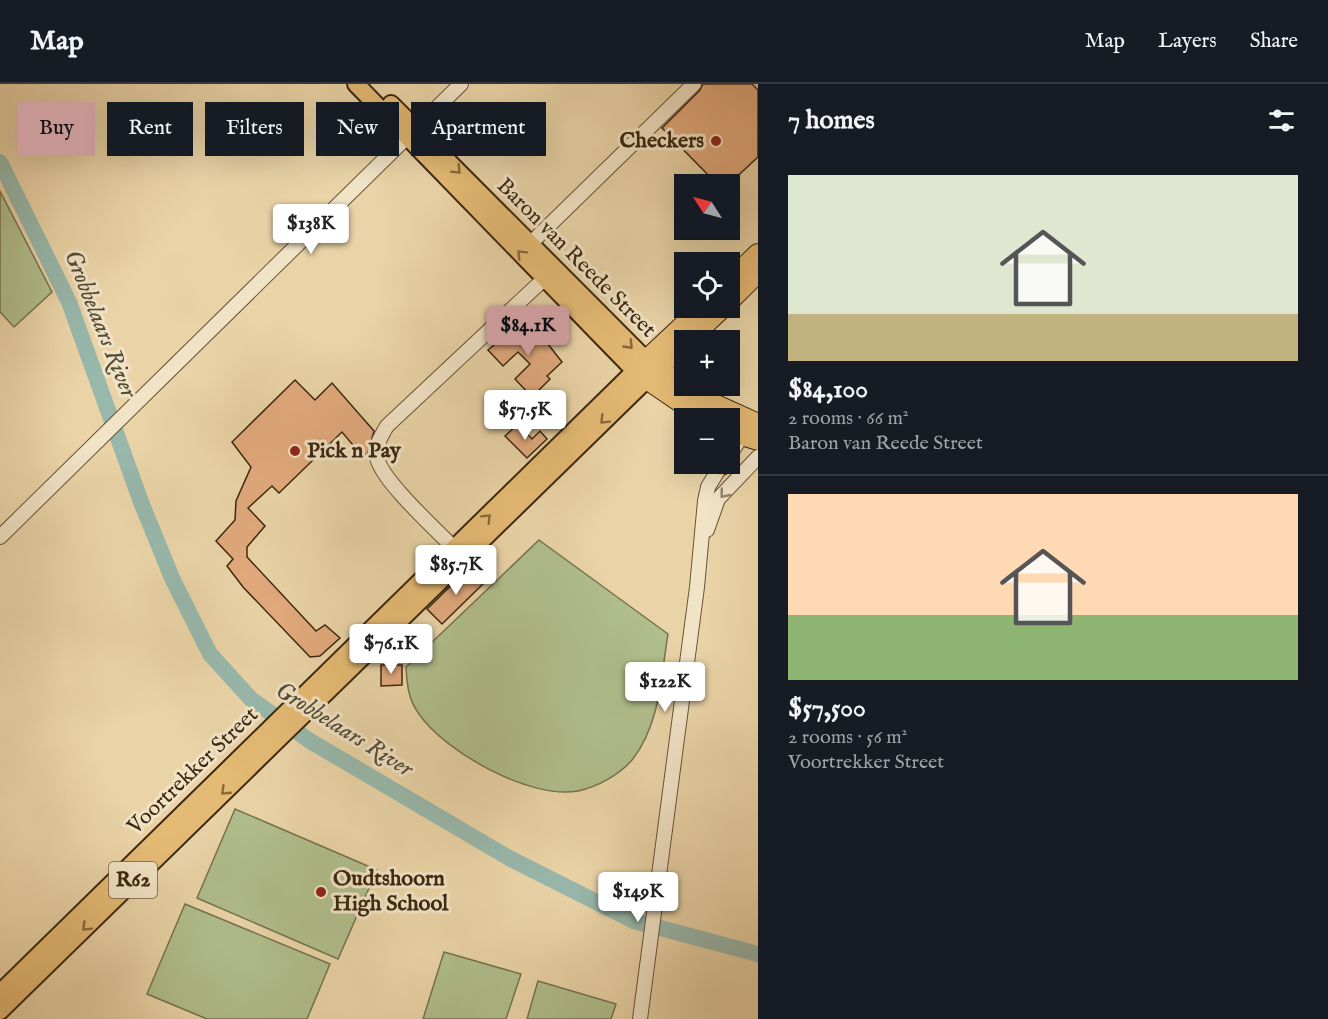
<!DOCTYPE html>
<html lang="en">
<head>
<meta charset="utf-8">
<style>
  body { margin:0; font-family:"IM FELL English",serif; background:#242831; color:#f1f3f6; height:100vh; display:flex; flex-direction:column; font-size:22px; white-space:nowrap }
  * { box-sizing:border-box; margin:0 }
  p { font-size:20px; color:#9ea1a6 }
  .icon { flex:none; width:33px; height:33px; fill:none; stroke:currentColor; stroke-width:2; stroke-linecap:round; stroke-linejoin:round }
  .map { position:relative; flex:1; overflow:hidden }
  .panel { display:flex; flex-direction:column; background:#171b24; width:570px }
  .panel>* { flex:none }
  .hud { position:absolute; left:18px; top:18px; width:570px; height:54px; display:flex; gap:12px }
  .needle { width:39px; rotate:306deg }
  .buttons { position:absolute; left:674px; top:90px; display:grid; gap:12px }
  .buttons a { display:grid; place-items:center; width:66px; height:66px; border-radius:0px; background:#171b24; box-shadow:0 6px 24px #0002; font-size:30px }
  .price { position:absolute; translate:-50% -51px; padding:0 14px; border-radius:6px; background:#fff; color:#222; font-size:20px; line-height:39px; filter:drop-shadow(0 2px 3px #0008) }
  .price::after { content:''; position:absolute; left:50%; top:36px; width:18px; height:14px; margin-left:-9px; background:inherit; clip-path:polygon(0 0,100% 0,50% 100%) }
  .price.selected { background:#c59692; color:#111 }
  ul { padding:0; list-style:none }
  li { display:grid; align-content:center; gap:12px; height:318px; padding:0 30px }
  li+li { border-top:2px solid #363941 }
  li span { display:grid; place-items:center; height:186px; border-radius:0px; color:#555 }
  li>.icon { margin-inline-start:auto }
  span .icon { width:108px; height:108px; fill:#fffc; stroke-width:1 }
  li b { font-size:26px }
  h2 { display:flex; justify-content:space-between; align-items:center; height:72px; padding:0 30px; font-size:26px }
  .chip { padding:0 21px; border-radius:0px; background:#171b24; box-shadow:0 6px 24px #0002; font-size:21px; line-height:54px }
  .chip.selected { background:#c59692; color:#111 }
  header { display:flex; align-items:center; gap:36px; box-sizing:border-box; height:84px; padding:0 30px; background:#171b24; border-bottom:2px solid #363941 }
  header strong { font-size:28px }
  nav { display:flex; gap:33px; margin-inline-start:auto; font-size:21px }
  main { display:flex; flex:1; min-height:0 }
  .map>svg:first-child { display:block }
</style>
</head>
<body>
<header>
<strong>Map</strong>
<nav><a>Map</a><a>Layers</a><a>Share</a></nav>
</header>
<main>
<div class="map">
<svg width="758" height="935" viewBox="0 0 758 935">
  <rect width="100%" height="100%" fill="#ead4a7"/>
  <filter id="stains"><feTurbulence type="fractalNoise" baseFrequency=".00333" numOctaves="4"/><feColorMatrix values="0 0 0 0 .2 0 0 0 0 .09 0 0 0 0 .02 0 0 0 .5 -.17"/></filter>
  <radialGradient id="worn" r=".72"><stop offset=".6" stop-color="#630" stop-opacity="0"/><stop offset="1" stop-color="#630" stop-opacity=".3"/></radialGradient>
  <!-- green -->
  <g fill="#b0be8c" stroke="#76724e" stroke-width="1.5">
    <polygon points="0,107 52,208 14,243 0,228"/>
    <path d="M539,456l129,94c-7,42 -8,91 -36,126 -13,15 -35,27 -54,31 -47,9 -133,-39 -159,-77 -11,-15 -12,-30 -13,-47z"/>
    <polygon points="235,725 377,786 338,875 197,814"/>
    <polygon points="185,820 330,880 307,935 207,935 147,910"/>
    <polygon points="444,868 521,890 506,935 423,935"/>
    <polygon points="538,897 616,920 611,935 527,935"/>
  </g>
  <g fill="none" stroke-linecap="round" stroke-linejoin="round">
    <!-- river -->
    <polyline stroke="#98b8ac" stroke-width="16" points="0,78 69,218 141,418 172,494 210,570 251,615 310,657 511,775 634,837 758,870"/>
  </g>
  <!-- building -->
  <g fill="#e2aa7d" stroke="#3b270f" stroke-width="1.5">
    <polygon points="703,0 752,0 758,6 758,73 729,100 717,100 662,44 700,6"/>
    <polygon points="522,238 533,249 537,246 562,278 547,292 550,295 532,313 515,295 530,280 518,268 503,282 488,266"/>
    <polygon points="295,296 315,316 332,299 374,347 368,369 363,373 342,348 279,409 272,402 248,424 265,442 247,463 247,473 316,547 325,541 340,554 320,572 310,573 243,503 227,482 233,475 216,457 235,436 236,417 251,383 232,358"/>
    <polygon points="518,340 532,355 540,347 547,355 527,374 505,352"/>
    <polygon points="470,483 485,498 442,540 427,525"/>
    <polygon points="381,581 402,581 402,601 381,602"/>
  </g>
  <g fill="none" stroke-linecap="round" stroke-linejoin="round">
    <defs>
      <g id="minor">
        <polyline points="530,160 694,0"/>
        <polyline points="729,372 747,344"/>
        <polyline points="707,446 718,415 758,373"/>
        <polyline points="0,453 461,0"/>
        <path d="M460,470c-18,-19 -80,-74 -83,-97 -2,-11 4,-21 10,-31l158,-148"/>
        <polyline points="640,935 697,503 705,417 708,403 722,380"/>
      </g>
      <g id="major">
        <polyline points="391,20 647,277"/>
        <polyline points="0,909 635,287 356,0"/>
        <polyline points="0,927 646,296"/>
      </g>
      <g id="highway">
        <polyline points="733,194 758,170"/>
        <polyline points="729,217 758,188"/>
        <polyline points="702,224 635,287 704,334"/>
        <polyline points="688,256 722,224"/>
        <polyline points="647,277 694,311 758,340"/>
        <polyline points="648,294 684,260"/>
        <polyline points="729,347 758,356"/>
        <polyline points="721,381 721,380"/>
      </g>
    </defs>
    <!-- minor casing -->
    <use href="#minor" stroke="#675235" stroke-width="16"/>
    <!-- major casing -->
    <use href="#major" stroke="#3b270f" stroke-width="20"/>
    <!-- highway casing -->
    <use href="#highway" stroke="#3b270f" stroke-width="22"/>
    <!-- minor -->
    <use href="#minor" stroke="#f1e3c6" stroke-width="14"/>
    <!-- major -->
    <use href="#major" stroke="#e5ba74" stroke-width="16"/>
    <!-- highway -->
    <use href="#highway" stroke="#e5ba74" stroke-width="20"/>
  </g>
  <!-- one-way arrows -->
  <defs><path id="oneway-chevron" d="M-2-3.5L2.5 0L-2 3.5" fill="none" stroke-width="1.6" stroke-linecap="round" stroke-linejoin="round" transform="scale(1.5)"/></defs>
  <g stroke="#88693c">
    <use href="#oneway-chevron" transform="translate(457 86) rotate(45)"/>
    <use href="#oneway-chevron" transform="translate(521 170) rotate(-135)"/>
    <use href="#oneway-chevron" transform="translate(629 261) rotate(46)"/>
    <use href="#oneway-chevron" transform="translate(604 336) rotate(135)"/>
    <use href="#oneway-chevron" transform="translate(487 434) rotate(-45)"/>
    <use href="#oneway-chevron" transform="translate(225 707) rotate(136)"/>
    <use href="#oneway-chevron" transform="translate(86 843) rotate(135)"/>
  </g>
  <use stroke="#96856a" href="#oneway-chevron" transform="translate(724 410) rotate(129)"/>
  <!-- markers -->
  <g fill="#8f2418" stroke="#f1e3c6" stroke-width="2">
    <circle cx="716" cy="57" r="6"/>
    <circle cx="295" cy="367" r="6"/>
    <circle cx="321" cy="808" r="6"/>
  </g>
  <g text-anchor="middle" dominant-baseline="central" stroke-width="6" stroke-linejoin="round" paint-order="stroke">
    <!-- shield labels -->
    <rect fill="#f1e3c6" stroke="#725f46" stroke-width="1.5" x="109" y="778" width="48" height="36" rx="4.5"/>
    <g font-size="21" font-weight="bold" fill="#3b270f">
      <text x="133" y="796">R62</text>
    </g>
    <!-- poi labels -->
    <g font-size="22" font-weight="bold" fill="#3b270f" stroke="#f1e3c6" text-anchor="start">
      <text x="704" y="57" text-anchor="end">Checkers</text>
      <text x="307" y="367">Pick n Pay</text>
      <text x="333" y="795">Oudtshoorn<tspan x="333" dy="25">High School</tspan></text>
    </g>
    <!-- street labels -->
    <g font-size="22" fill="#3b270f" stroke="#f1e3c6">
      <text transform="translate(576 174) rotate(45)">Baron van Reede Street</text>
      <text transform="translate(193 687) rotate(-44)">Voortrekker Street</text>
    </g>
    <!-- water labels -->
    <g font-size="24" font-style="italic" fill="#524b36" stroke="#f1e3c6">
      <text transform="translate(100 240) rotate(68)">Grobbelaars River</text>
      <text transform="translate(344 646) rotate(32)">Grobbelaars River</text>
    </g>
  </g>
  <rect width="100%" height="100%" filter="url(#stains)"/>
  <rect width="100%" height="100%" fill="url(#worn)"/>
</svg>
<div class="buttons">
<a><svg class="needle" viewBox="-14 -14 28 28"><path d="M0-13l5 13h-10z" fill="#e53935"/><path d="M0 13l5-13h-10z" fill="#9ea1a6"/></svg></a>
<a><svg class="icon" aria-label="locate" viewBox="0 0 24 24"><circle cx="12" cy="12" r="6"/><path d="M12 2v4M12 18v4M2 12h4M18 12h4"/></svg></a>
<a>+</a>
<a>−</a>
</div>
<b class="price" style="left:311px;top:171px">$138K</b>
<b class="price selected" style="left:528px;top:273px">$84.1K</b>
<b class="price" style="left:525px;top:357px">$57.5K</b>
<b class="price" style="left:456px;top:512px">$85.7K</b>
<b class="price" style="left:391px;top:591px">$76.1K</b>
<b class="price" style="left:665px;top:629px">$122K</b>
<b class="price" style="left:638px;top:839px">$149K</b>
<div class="hud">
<a class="chip selected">Buy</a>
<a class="chip">Rent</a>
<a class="chip">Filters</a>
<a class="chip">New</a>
<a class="chip">Apartment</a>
</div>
</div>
<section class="panel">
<h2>7 homes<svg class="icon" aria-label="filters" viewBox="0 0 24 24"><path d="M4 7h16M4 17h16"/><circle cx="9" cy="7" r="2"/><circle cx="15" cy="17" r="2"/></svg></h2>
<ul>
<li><span style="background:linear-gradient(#dfe7d0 75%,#c2b280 0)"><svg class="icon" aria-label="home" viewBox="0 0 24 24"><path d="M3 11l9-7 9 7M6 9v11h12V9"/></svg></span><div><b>$84,100</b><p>2 rooms · 66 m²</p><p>Baron van Reede Street</p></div></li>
<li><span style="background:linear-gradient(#ffd9b3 65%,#8fb573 0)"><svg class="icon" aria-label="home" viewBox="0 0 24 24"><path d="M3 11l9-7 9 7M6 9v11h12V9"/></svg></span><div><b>$57,500</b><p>2 rooms · 56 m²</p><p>Voortrekker Street</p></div></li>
</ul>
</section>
</main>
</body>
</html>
